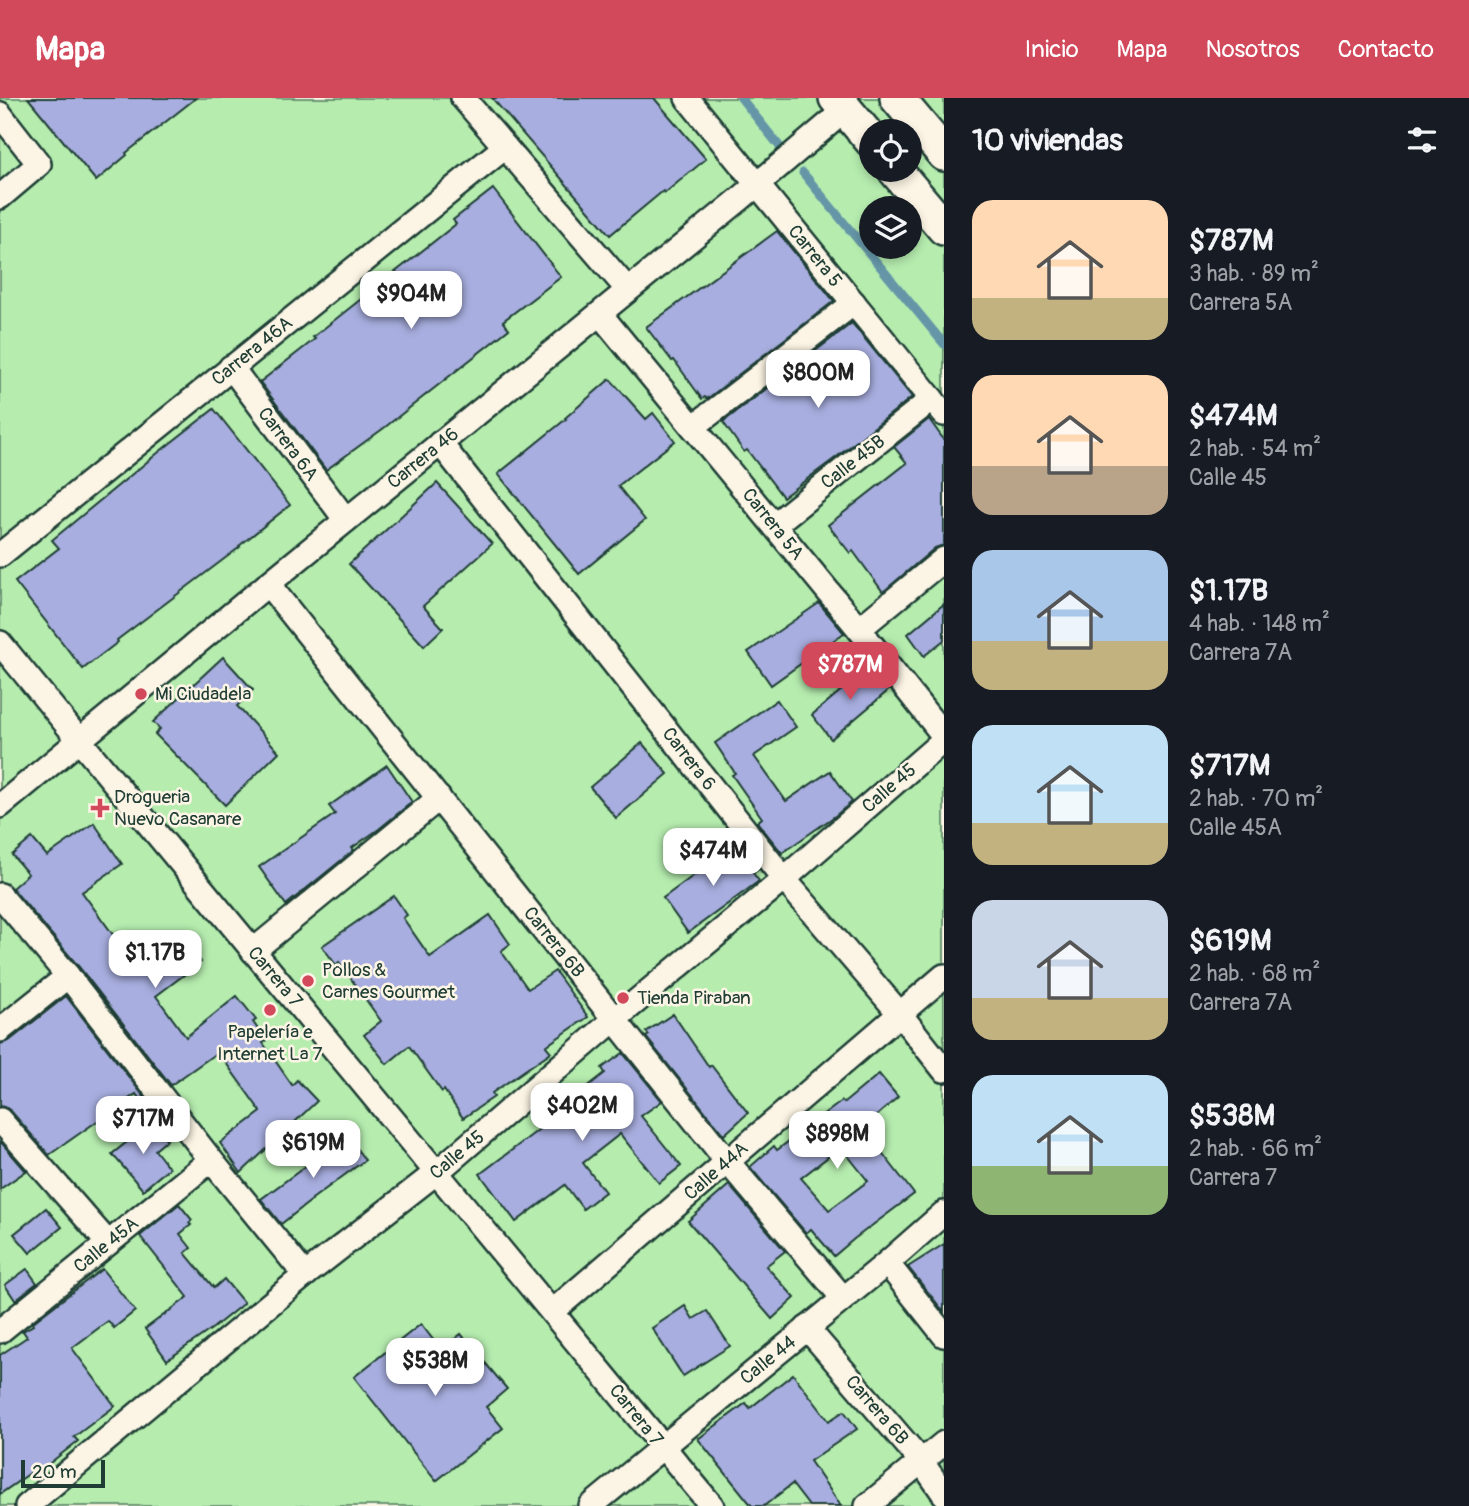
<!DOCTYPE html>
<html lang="es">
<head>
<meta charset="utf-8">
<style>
  body { margin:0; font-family:Pangolin,sans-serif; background:#242831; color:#f1f3f6; height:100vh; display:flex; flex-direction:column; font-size:26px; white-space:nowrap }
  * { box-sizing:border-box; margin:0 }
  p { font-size:23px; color:#9ea1a6 }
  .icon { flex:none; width:38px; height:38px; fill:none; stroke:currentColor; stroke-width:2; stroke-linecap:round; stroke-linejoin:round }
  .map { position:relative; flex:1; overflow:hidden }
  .sheet { display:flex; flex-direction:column; background:#171b24; width:525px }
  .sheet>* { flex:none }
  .buttons { position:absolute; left:859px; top:21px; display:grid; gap:14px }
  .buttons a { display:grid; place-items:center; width:63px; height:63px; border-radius:50%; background:#171b24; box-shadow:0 4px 10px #0003; font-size:35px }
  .scale { position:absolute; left:21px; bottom:18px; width:84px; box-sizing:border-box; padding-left:7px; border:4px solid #1f3d34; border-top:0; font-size:19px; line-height:24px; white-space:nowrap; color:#1f3d34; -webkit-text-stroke:5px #fcf5e5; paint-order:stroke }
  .price { position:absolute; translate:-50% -60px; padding:0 16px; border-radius:14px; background:#fff; color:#222; font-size:23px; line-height:46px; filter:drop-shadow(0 2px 4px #0008) }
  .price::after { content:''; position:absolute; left:50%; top:42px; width:21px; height:16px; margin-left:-10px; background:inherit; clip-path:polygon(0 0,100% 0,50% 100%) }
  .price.selected { background:#d1495b; color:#fff }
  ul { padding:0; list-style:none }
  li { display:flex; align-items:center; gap:21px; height:175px; padding:0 28px }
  li span { display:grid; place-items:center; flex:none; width:196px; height:140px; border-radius:21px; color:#555 }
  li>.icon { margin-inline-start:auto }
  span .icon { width:84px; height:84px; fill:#fffc; stroke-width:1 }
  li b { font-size:30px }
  h2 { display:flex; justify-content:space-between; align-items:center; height:84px; padding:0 28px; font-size:30px }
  header { display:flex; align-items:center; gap:42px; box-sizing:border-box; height:98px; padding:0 35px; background:#d1495b; color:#fff }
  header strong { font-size:33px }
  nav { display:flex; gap:38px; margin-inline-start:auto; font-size:24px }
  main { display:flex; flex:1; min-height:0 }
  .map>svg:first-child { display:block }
</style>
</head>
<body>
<header>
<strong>Mapa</strong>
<nav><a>Inicio</a><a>Mapa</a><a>Nosotros</a><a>Contacto</a></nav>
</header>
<main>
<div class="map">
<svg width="944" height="1408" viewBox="0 0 944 1408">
  <rect width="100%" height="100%" fill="#fcf5e5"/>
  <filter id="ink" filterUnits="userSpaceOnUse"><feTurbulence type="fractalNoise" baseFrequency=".0143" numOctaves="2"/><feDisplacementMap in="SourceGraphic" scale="14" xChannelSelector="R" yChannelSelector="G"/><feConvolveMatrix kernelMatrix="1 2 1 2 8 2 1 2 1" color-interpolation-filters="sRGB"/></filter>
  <g filter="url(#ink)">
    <!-- green -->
    <path fill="#b6edaf" stroke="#6a9572" stroke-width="2" fill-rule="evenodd" d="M0,0h944v1408h-944zM872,33h38v39h-38zM872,110h38v39h-38z"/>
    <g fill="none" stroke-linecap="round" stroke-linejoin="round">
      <!-- stream -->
      <g stroke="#6596a7" stroke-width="9">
        <polyline points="741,0 784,54"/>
        <polyline points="803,75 944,246"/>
      </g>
    </g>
    <!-- building -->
    <g fill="#a8aedf" stroke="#1f3d34" stroke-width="2" fill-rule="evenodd">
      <polygon points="28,0 196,0 126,55 127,57 96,83"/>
      <polygon points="492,0 654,0 706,61 665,95 663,93 610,137"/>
      <polygon points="493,91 561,179 503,223 509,231 384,330 326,372 260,284 315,241 313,239 456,126 453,122"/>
      <polygon points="777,133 834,203 707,301 705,299 702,301 674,262 672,263 646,229"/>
      <polygon points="852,225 912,299 838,358 783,399 747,352 744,354 723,324"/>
      <polygon points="610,281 646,321 653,315 675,343 618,388 645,422 579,476 498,376 566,321 565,320"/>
      <polygon points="214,311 290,407 239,448 240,449 117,542 118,544 83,571 15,484 59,450 52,442 159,354"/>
      <polygon points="929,321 944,342 944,447 935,450 883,494 853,453 850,455 828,427 907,365 894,349"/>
      <polygon points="437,385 492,446 423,508 443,530 424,548 349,466"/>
      <polygon points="819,505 844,535 771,587 748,554"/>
      <polygon points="944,506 944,542 924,558 908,536"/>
      <polygon points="223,559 253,592 237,608 279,654 225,707 155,636 160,631 153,624"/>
      <polygon points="870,568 889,592 831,641 812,617"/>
      <polygon points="777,602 796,629 754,658 786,703 830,673 852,704 835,718 782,755 757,724 762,720 732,677 735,675 715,645"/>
      <polygon points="642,645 668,676 616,720 590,689"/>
      <polygon points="387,667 412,704 379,731 352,750 354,752 286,807 259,769 335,716 329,708"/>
      <polygon points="94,725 122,766 82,794 128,857 158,835 175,857 188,847 201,864 156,898 186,939 237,898 256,922 253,924 266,943 263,945 292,987 297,982 317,1003 241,1075 220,1045 261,1014 218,954 171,987 79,869 12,790 28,776 12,757 32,740 47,758"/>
      <polygon points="738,745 759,771 753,775 759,783 688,835 663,800"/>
      <polygon points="394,798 407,817 403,820 430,859 490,817 510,846 501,853 528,891 555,873 588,919 546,948 551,954 492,995 494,999 463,1020 444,992 442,994 409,948 387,966 364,937 381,923 339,864 336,867 322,848"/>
      <polygon points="66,898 148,1004 144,1007 136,996 49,1057 11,1013 5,1009 0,1008 0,946 9,943"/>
      <polygon points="673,916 709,969 711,967 748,1015 724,1037 646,939 649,937 646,934"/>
      <polygon points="623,955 662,1003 641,1018 681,1068 659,1085 620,1036 583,1065 605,1094 583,1111 565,1087 516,1124 480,1076 566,1011 563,1008 605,975 602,970"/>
      <path d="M879,976l19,23 -35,31 51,66 -60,45 -20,17 -23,-27 -5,4 -56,-66 24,-21 3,4 65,-49 2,2zM841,1049l27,34 -39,29 -28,-32z"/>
      <polygon points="152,1024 167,1042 155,1052 169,1070 143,1092 112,1056"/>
      <polygon points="347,1038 365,1062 312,1101 312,1102 281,1126 261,1101"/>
      <polygon points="0,1043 26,1073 0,1091"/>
      <polygon points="729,1087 785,1153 766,1168 795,1200 772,1221 688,1123"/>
      <polygon points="179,1106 192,1122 189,1125 191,1127 180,1136 191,1150 185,1155 214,1190 224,1181 244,1205 213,1230 167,1262 145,1231 188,1199 140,1138"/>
      <polygon points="46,1110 62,1129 30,1155 14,1136"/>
      <polygon points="944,1146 944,1214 908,1169"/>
      <polygon points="27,1171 37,1185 15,1202 5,1187"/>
      <polygon points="102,1171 135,1213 114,1230 108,1223 72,1250 115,1308 74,1339 78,1343 41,1372 39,1369 0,1396 0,1257 27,1239 23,1233 33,1227 32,1225"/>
      <polygon points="685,1208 693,1221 707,1213 730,1248 683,1278 652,1230"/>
      <polygon points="421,1226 441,1252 461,1236 507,1291 486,1309 503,1330 436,1383 354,1279"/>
      <polygon points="793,1276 829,1323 844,1313 857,1331 810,1363 841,1408 809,1408 792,1386 764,1408 752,1408 698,1341 746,1305 750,1310"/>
    </g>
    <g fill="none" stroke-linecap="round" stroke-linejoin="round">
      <defs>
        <g id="minor">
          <polyline points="463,0 628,192"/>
          <polyline points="687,0 944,316"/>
          <polyline points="0,16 39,66 0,99"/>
          <polyline points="600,216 859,531 944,638"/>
          <polyline points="231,269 346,422"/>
          <polyline points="693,329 854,205"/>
          <polyline points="440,345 784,781 900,916 944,972"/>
          <polyline points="774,427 932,301"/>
          <polyline points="0,457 505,49"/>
          <polyline points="268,486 727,1063 843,1200"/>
          <polyline points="859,531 944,461"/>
          <polyline points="0,545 80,643 712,1408"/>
          <polyline points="0,708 268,486 740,101 845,12"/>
          <polyline points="0,797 68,878 211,1062 305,1177"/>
          <polyline points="253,853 439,700"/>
          <polyline points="0,932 68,878"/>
          <polyline points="0,1022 108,1145"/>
          <polyline points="887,1165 944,1237"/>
          <polyline points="552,1214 944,878"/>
          <polyline points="807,1230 921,1363 944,1396"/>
          <polyline points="0,1233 211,1062"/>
          <polyline points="27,1408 305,1177 437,1074 615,921 784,781 944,642"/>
          <polyline points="591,1408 887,1165 944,1115"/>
          <polyline points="867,1408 944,1345"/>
        </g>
        <g id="secondary">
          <polyline points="836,0 872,43"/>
          <polyline points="897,0 944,56"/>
          <polyline points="895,72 944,130"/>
        </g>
      </defs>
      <!-- minor casing -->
      <use href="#minor" stroke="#1f3d34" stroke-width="28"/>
      <!-- secondary casing -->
      <use href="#secondary" stroke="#1f3d34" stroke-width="38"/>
      <!-- minor -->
      <use href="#minor" stroke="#fcf5e5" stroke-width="23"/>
      <!-- secondary -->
      <use href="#secondary" stroke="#fcf5e5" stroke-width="33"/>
    </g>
  </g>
  <!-- markers -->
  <g fill="#d1495b" stroke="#fcf5e5" stroke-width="2.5">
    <circle cx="141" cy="596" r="7"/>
    <path d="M96.5 699.5h7v7h7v7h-7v7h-7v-7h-7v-7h7z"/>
    <circle cx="308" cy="883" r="7"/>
    <circle cx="623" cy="900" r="7"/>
    <circle cx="270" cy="912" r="7"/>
  </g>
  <g text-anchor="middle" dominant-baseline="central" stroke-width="5" stroke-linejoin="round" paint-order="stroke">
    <!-- street labels -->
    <g font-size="19" fill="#1f3d34" stroke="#fcf5e5">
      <text transform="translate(815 158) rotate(51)">Carrera 5</text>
      <text transform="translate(252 253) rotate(-39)">Carrera 46A</text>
      <text transform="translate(288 346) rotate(53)">Carrera 6A</text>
      <text transform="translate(423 360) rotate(-39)">Carrera 46</text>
      <text transform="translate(853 364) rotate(-38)">Calle 45B</text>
      <text transform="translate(773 426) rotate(51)">Carrera 5A</text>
      <text transform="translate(689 661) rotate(52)">Carrera 6</text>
      <text transform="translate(889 690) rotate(-41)">Calle 45</text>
      <text transform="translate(554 844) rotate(51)">Carrera 6B</text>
      <text transform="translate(275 879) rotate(50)">Carrera 7</text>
      <text transform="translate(457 1057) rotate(-40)">Calle 45</text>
      <text transform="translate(716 1073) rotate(-41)">Calle 44A</text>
      <text transform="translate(106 1147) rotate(-39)">Calle 45A</text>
      <text transform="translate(768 1262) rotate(-39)">Calle 44</text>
      <text transform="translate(877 1312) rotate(49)">Carrera 6B</text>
      <text transform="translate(636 1317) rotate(51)">Carrera 7</text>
    </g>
    <!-- poi labels -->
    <g font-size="19" fill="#1f3d34" stroke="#fcf5e5" text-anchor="start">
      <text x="155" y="596">Mi Ciudadela</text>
      <text x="114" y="699">Drogueria<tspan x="114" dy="22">Nuevo Casanare</tspan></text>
      <text x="322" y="872">Pollos &amp;<tspan x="322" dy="22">Carnes Gourmet</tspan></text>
      <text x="637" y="900">Tienda Piraban</text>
      <text x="270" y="934" text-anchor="middle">Papelería e<tspan x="270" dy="22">Internet La 7</tspan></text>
    </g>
  </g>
</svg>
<div class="buttons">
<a><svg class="icon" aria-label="locate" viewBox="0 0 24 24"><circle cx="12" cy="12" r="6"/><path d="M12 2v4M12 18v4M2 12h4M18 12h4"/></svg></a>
<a><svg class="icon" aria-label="layers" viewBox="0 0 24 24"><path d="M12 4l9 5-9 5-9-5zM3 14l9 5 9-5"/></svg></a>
</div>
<div class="scale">20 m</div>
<b class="price" style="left:411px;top:233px">$904M</b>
<b class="price" style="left:818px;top:312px">$800M</b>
<b class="price selected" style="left:850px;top:604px">$787M</b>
<b class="price" style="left:713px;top:790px">$474M</b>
<b class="price" style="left:155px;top:892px">$1.17B</b>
<b class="price" style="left:582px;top:1045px">$402M</b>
<b class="price" style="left:143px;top:1058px">$717M</b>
<b class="price" style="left:837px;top:1073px">$898M</b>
<b class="price" style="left:313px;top:1082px">$619M</b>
<b class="price" style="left:435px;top:1300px">$538M</b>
</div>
<section class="sheet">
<h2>10 viviendas<svg class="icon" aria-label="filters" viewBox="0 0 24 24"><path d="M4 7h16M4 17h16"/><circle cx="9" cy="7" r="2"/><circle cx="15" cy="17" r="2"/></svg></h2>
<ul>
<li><span style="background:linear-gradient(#ffd9b3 70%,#c2b280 0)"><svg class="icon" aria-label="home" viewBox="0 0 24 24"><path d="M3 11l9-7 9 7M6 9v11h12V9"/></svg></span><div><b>$787M</b><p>3 hab. · 89 m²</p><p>Carrera 5A</p></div></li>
<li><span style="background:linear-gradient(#ffd9b3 65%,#b9a48a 0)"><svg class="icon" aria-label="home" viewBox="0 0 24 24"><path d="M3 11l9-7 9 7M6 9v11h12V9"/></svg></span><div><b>$474M</b><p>2 hab. · 54 m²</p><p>Calle 45</p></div></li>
<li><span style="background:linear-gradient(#a9c7e8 65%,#c2b280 0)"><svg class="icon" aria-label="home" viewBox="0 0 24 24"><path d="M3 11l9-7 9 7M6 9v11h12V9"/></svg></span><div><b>$1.17B</b><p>4 hab. · 148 m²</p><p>Carrera 7A</p></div></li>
<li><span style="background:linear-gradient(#bfe0f5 70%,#c2b280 0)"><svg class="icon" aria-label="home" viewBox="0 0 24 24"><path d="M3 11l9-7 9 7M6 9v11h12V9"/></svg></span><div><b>$717M</b><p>2 hab. · 70 m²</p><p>Calle 45A</p></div></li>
<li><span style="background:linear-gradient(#c9d6e8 70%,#c2b280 0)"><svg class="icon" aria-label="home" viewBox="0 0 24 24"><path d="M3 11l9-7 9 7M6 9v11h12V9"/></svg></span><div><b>$619M</b><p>2 hab. · 68 m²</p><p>Carrera 7A</p></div></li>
<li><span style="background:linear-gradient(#bfe0f5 65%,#8fb573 0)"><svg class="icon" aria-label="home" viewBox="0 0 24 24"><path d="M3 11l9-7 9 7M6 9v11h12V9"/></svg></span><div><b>$538M</b><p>2 hab. · 66 m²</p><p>Carrera 7</p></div></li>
</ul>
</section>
</main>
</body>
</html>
